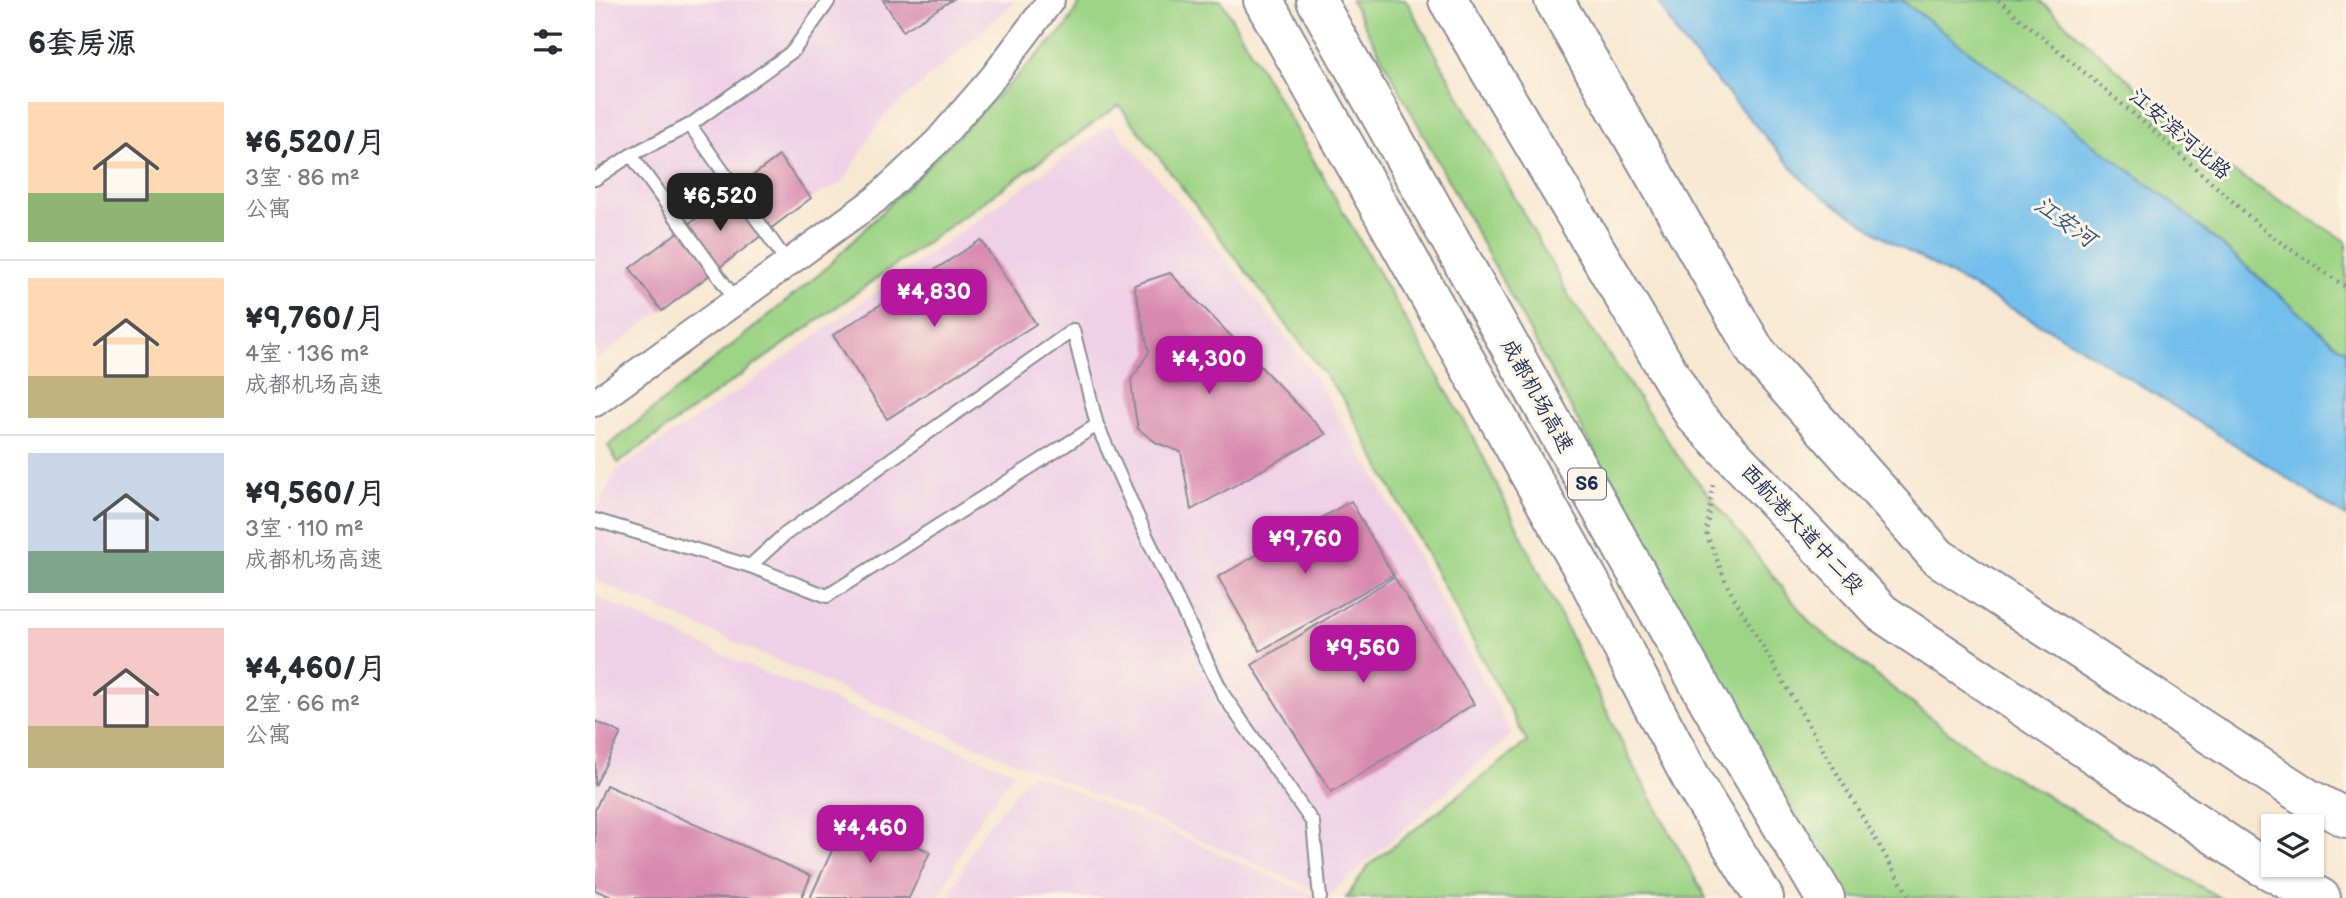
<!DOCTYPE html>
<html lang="zh">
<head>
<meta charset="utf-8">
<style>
  body { margin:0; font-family:"Balsamiq Sans","LXGW WenKai TC",sans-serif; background:#f2f2f3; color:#2b2b33; height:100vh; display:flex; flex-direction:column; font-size:26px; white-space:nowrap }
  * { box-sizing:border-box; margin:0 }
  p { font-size:23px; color:#7c7c81 }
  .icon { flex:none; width:38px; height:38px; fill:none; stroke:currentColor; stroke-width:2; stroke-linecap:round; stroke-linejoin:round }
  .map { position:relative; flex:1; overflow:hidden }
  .sheet { display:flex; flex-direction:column; background:#fff; width:595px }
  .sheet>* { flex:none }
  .controls { position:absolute; left:1666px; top:814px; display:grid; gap:14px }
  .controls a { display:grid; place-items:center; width:63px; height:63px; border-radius:0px; background:#fff; box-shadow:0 2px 5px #0004; font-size:35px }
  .price { position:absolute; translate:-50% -60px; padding:0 16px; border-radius:14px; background:#b5179e; color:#fff; font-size:23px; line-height:46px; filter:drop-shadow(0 2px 4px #0008) }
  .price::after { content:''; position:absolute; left:50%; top:42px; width:21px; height:16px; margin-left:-10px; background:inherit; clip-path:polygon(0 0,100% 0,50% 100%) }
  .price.on { background:#222; color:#fff }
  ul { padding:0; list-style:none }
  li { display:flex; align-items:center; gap:21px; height:175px; padding:0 28px }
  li+li { border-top:2px solid #e1e1e2 }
  li span { display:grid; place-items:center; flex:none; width:196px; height:140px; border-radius:0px; color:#555 }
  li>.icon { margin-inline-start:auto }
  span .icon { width:84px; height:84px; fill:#fffc; stroke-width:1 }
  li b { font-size:30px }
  h2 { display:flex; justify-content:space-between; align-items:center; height:84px; padding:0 28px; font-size:30px }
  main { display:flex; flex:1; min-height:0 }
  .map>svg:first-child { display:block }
</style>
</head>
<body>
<main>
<section class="sheet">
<h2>6套房源<svg class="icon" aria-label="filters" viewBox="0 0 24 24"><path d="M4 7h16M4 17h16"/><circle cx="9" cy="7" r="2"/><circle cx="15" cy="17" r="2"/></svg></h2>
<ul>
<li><span style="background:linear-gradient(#ffd9b3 65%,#8fb573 0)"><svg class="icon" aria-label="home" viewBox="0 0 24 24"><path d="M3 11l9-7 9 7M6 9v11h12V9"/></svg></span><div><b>¥6,520/月</b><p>3室 · 86 m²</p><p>公寓</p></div></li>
<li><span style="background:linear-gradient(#ffd9b3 70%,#c2b280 0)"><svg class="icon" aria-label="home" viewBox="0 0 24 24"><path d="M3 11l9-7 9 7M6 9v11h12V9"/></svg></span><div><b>¥9,760/月</b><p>4室 · 136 m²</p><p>成都机场高速</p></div></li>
<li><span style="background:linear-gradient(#c9d6e8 70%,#7fa58c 0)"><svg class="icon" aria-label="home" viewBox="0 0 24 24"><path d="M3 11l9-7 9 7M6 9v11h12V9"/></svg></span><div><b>¥9,560/月</b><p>3室 · 110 m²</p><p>成都机场高速</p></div></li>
<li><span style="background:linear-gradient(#f6c9c9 70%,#c2b280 0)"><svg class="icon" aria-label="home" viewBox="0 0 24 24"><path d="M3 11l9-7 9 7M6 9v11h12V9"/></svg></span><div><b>¥4,460/月</b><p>2室 · 66 m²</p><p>公寓</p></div></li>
</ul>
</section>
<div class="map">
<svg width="1751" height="898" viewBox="0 0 1751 898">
  <rect width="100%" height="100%" fill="#fcf5e5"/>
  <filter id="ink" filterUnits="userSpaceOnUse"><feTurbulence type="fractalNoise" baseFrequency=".0143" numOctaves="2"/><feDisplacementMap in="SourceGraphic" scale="14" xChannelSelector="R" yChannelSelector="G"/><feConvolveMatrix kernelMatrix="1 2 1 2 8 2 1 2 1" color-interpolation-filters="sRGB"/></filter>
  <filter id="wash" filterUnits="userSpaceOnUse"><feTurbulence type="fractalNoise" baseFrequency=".00686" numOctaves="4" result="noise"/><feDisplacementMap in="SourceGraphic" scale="28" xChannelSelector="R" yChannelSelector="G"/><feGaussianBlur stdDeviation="1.57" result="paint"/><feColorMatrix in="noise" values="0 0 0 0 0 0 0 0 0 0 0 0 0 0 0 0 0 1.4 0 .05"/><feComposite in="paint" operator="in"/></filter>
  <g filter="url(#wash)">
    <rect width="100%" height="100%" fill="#f8e8d1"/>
    <!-- built -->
    <g fill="#efd0e6">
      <polygon points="0,0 419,0 417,5 286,119 248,182 216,198 0,361"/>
      <polygon points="516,124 604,225 717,372 776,470 917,734 733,896 527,806 280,704 0,580 0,511 21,471 145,390"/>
      <polygon points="0,596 155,667 419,772 375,834 344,898 0,898"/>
      <polygon points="436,773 572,830 723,898 353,898 383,838"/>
    </g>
    <!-- green -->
    <g fill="#9ed485" stroke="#5c8272" stroke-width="2">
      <polygon points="487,0 626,0 880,440 1037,763 1111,898 751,898 774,865 932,742 749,400 524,105 23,463 13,446 227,272 471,27"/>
      <polygon points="756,0 811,0 974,296 1083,456 1216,624 1384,756 1625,898 1250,898 1206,828 1108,653"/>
      <polygon points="1306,0 1444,0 1635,170 1751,241 1751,349 1743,346 1578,203"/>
    </g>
    <!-- water -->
    <polygon fill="#73bfec" stroke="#4777a5" stroke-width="2" points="1062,0 1306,0 1578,203 1743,346 1751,349 1751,517 1672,465 1480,344 1295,241 1214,187 1085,39"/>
    <g id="blocks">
      <!-- building -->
      <g fill="#d889ae">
        <polygon points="288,0 357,0 308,31"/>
        <polygon points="184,156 216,198 67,311 35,268"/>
        <polygon points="386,240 441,324 292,419 238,335"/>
        <polygon points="575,273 731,434 596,510 586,452 562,443 543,429 539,406 536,380 554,352 539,285"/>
        <polygon points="756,501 798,575 665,651 623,577"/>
        <polygon points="799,577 879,704 736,792 657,665"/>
        <polygon points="0,721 26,733 0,786"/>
        <polygon points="11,785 216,876 206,898 19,898 0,890 0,810"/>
        <polygon points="254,814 335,852 314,898 215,898"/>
      </g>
    </g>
  </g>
  <g filter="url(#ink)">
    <use href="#blocks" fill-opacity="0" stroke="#8a8c98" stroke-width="2"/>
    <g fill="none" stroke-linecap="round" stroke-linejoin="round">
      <defs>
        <g id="lane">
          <polyline points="95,125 192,262"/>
          <polyline points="36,155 140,299"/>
          <polyline points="0,179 36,155 95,125 198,51 233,2 232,0"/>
          <polyline points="0,520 155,566 189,535 478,330 502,425 550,533 629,696 718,823 725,898"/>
          <polyline points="155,566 232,596 502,425"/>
        </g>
        <polyline id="street" points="0,403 280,200 342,142 399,76 456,0"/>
        <g id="primary">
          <polyline points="853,0 1099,415 1125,442 1287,613 1663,864 1726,898"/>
          <polyline points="959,0 1161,352 1343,557 1711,797 1751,818"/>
        </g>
        <g id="highway">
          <polyline points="668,0 995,582 1037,667 1101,787 1169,898"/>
          <polyline points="721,0 1114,702 1230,898"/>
        </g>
      </defs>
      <!-- lane casing -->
      <use href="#lane" stroke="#8a8c98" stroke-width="16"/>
      <!-- street casing -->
      <use href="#street" stroke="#8a8c98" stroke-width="30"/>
      <!-- primary casing -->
      <use href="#primary" stroke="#8a8c98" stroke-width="42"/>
      <!-- highway casing -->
      <use href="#highway" stroke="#8a8c98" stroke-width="42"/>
      <!-- path -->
      <g stroke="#8a8c98" stroke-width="4.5" stroke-dasharray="2 5" stroke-linecap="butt">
        <polyline points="1403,0 1559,131 1675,235 1751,287"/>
        <polyline points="1118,485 1111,533 1133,587 1315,898"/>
      </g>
      <!-- lane -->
      <use href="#lane" stroke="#fff" stroke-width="12"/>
      <!-- street -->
      <use href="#street" stroke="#fff" stroke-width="26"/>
      <!-- primary -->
      <use href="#primary" stroke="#fff" stroke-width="38"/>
      <!-- highway -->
      <use href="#highway" stroke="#fff" stroke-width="38"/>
    </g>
  </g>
  <g text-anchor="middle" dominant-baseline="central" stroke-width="6" stroke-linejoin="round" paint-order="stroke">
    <!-- shield labels -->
    <rect fill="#fcf5e5" stroke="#5e6a86" stroke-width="2" x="973" y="468.5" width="38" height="31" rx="5"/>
    <g font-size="19" font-weight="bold" fill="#1b2f5e">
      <text x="992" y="484">S6</text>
    </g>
    <!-- street labels -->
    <g font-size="21" fill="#1b2f5e" stroke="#fcf5e5">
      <text transform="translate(1585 134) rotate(41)">江安滨河北路</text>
      <text transform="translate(942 396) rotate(61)">成都机场高速</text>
      <text transform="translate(1207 529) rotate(47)">西航港大道中二段</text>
    </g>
    <!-- water labels -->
    <g font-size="23" font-style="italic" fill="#315382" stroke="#fcf5e5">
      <text transform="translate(1470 222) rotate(36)">江安河</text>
    </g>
  </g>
</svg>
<div class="controls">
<a><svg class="icon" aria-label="layers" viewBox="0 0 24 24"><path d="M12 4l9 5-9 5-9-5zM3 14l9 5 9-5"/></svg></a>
</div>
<b class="price on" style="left:125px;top:233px">¥6,520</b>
<b class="price" style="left:339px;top:329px">¥4,830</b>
<b class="price" style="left:614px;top:396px">¥4,300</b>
<b class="price" style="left:710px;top:576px">¥9,760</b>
<b class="price" style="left:768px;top:685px">¥9,560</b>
<b class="price" style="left:275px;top:865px">¥4,460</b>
</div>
</main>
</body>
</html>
